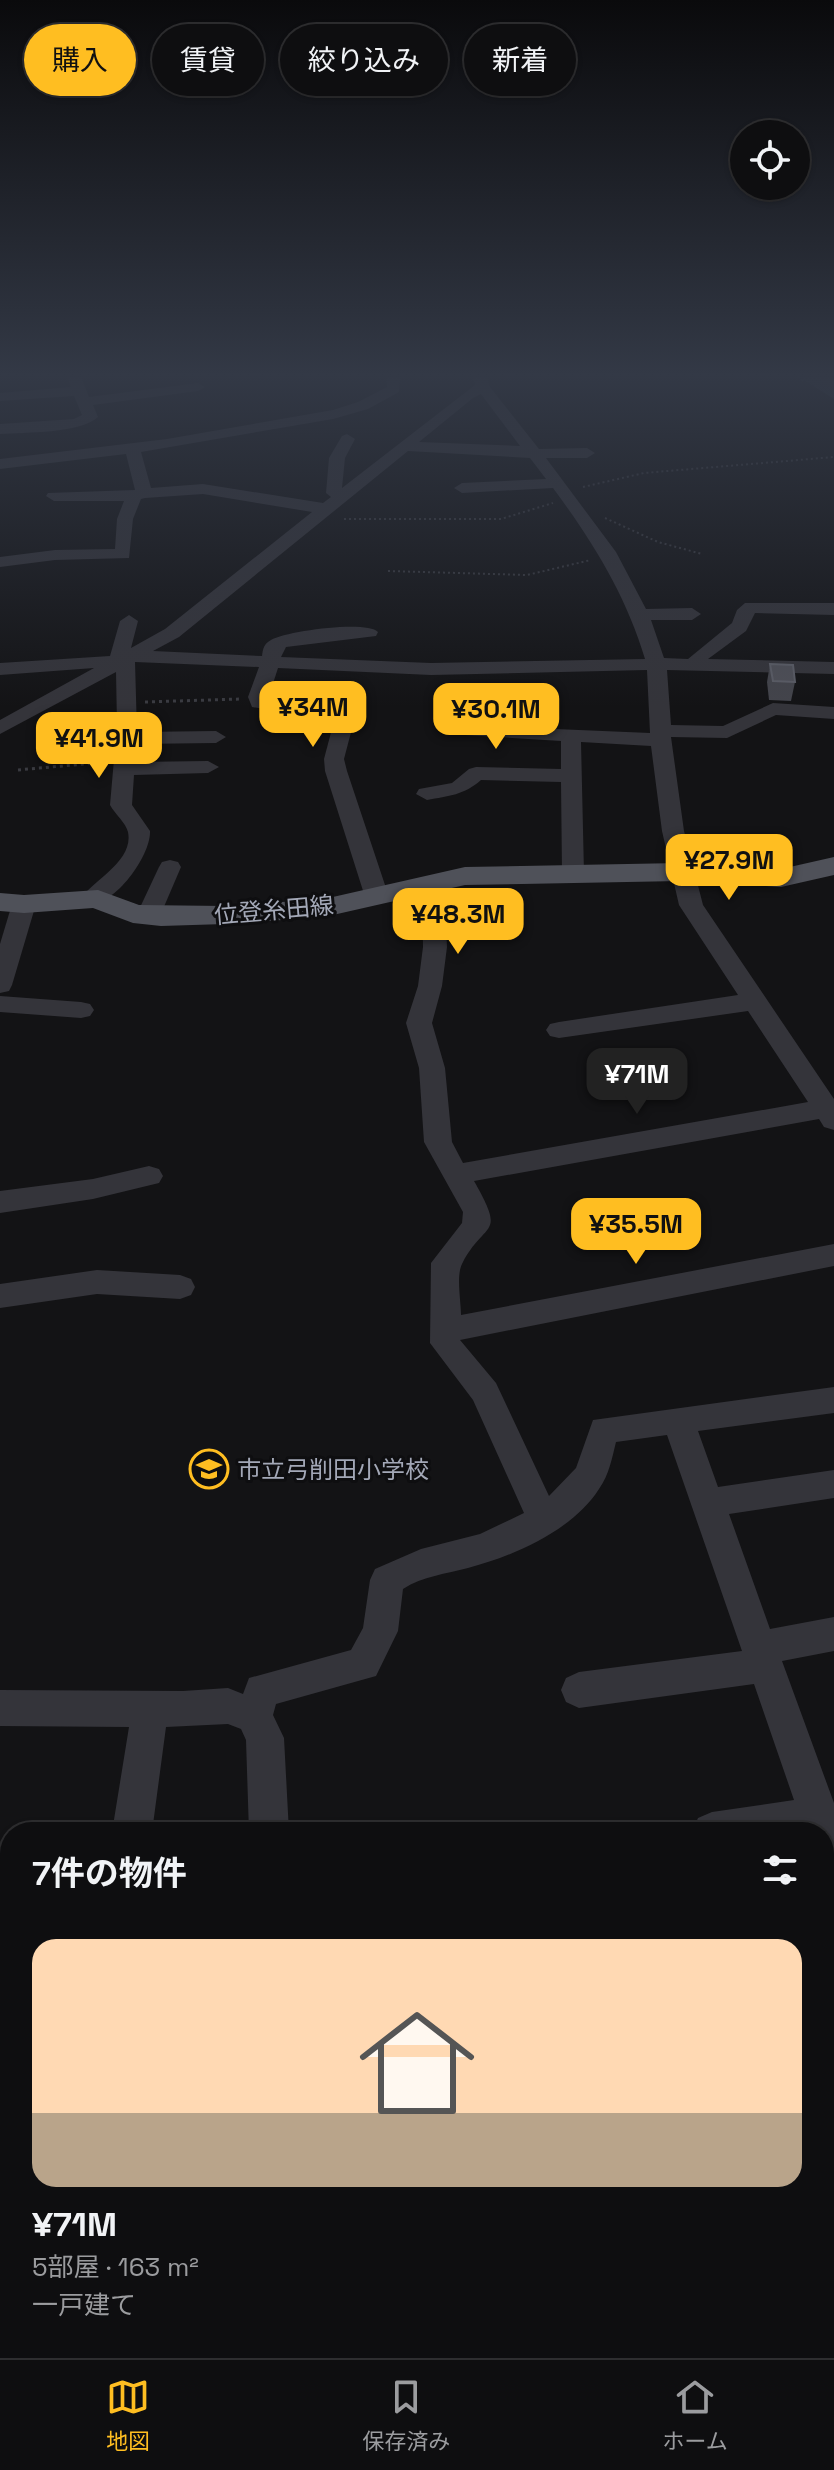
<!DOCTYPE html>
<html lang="ja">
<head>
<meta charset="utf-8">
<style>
  body { margin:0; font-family:"Space Grotesk","Noto Sans JP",sans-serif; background:#1c1c1e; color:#f1f3f6; height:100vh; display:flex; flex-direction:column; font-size:30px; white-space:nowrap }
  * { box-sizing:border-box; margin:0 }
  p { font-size:26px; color:#9b9c9f }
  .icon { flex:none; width:44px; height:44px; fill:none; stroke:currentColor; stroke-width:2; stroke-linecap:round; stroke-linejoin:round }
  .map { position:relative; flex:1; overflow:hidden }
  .panel { position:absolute; left:0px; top:1822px; width:834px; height:536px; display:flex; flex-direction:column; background:#0e0e10; border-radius:32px 32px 0 0; box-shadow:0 2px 6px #0004,0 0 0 2px #2e2e30 }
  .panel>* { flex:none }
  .top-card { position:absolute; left:24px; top:24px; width:786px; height:72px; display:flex; gap:16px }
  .tools { position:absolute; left:730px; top:120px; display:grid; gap:16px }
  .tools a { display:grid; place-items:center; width:80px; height:80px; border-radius:50%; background:#0e0e10; box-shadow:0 2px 6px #0004,0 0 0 2px #2e2e30; font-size:40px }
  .price { position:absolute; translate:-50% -68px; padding:0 18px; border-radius:16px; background:#ffbe21; color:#111; font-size:26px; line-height:52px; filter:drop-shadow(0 2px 4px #0008) }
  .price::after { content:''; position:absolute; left:50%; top:48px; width:24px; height:18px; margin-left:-12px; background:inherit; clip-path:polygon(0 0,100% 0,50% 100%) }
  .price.current { background:#222; color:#fff }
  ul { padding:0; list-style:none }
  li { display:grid; align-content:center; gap:16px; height:424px; padding:0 32px }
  li span { display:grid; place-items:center; height:248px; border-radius:24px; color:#555 }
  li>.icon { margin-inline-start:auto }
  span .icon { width:144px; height:144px; fill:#fffc; stroke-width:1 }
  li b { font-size:34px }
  h2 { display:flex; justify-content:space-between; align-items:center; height:96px; padding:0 32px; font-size:34px }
  .tag { padding:0 28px; border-radius:36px; background:#0e0e10; box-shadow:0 2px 6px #0004,0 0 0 2px #2e2e30; font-size:28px; line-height:72px }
  .tag.current { background:#ffbe21; color:#111 }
  .menu { display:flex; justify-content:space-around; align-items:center; height:112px; border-top:2px solid #2e2e30; background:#0e0e10; font-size:22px; color:#9b9c9f }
  .menu a { display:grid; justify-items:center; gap:4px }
  .menu .current { color:#ffbe21 }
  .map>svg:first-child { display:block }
</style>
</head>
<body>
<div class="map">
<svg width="834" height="2358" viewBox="0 0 834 2358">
  <rect width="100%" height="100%" fill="#131315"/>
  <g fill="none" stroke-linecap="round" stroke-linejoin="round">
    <!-- river -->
    <polygon fill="#28313a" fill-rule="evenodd" points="799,377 824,377 834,384 834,399"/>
    <!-- path-far1 -->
    <g stroke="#3a3b41" stroke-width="2" stroke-dasharray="2 3" stroke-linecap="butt">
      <polyline points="797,377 805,382"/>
      <polyline points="583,487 644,473 834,457"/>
      <polyline points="605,518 658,542 702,554"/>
      <polyline points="344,519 501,519 553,503"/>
      <polyline points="388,571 527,575 591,560"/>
    </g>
    <!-- path -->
    <g stroke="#3a3b41" stroke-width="3" stroke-dasharray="3 4" stroke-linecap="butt">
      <polyline points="145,702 240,699"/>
      <polyline points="18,770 106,762"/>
    </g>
    <!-- minor -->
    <g fill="#34343a" fill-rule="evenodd">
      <path d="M67,377h14l8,20 109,-14 7,4 -7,4 -105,14 5,12c-19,17 -72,15 -98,17v-10l74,-5 8,-4 -8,-19 -74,5v-8l71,-6z"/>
      <path d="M386,377h14l-1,15 -31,17 -35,10 -192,33 10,36 52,-4 120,19 8,-6 -5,-4 3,-35 13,-22 5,-2 8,5 -10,19 -3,30 133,-103 -2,-8h14l3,10 49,62 48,-1 8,5 -8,5h-41l70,94 30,57 46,-1 9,6 -9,6h-41l13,38 24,1 44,-36 5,-13 8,-7h89v12l-79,-2 -9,18 -38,28 126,3v12l-167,-4 4,55 52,1 50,-23 61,4v12l-58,-4 -49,23 -56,-1 13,94 19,74 131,194v31l-10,-3 -5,-8 -345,62c33,58 11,38 -12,83 -6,12 -1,37 -1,51l373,-71v22l-374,74 36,43 53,113 27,-28 17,-48 241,-33v26l-136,18 20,56 116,-17v28l-105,16 41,115 64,-12v34l-52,10 52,142v74l-10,-4v-41h-132l6,-14 14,-6 82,-12 -40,-116 -175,24 -13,-6 -5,-12 5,-12 13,-6 163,-21 -75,-216 -51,7c-4,16 -7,33 -17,47 -26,41 -85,67 -131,79 -22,6 -45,8 -65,21l-5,42 -22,45 -100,28 -3,11 11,23 5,94h-40l-3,-92 -5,-11 -13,-5 -62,3 -14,105h-40l17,-105 -129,-1v-36l183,1 45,-3 15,6 6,-16 102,-28 12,-22 7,-48 5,-11 46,-20 59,-15 44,-21 -51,-113 -43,-57 1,-80 31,-40 1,-11 -39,-70 -5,-74 -13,-45 12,-37 5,-39 -1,-65 3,-5h16l3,5 3,65 -5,39 -10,37 13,45 7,74 11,21 345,-61 -60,-91 -189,27 -9,-2 -4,-6 4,-6 9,-2 179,-27 -59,-90 -17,-74 -11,-85 -70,-4 3,131 -3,5h-16l-3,-5 -1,-91 -80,-2c-17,15 -32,16 -54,20l-11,-6 3,-5 33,-6 17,-14 7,-2 85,2v-28l-96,-6 -10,-6 3,-4 192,8 -3,-63 -216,5 -153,-7 -10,31 77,12 10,6 -11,42 3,12 42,126 -4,5h-16l-4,-5 -40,-126 -1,-12 10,-38 -82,-14 -4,-10 11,-30 -124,-5 2,70 79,-1 10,6 -10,6 -80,1 -1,18 73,-1 11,6 -11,6 -74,2 -2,30 18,26c1,26 -39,80 -66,73l-4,-5c14,-19 54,-38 48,-67 -2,-9 -13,-18 -18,-27l7,-80 -1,-53 -116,62v-14l94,-52 -94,7v-12l110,-7 10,-35 9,-6 9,6 -7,27 34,-19 147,-117 -109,-18 -58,4 -4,1 -8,20 -4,39 -74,2 -55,7v-10l55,-7 60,-1 2,-30 7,-18h-70l-8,-5 2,-3 87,-3 -9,-36 -126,15v-10l167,-20 166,-29 25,-8 29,-15zM481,394l39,52 -101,-4 54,-44zM408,451l122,7 16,21 -84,4 -8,5 8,5 91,-5c40,54 73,107 92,171l-214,4 -150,-6 5,-10 90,-11 2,-4c-11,-12 -92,-1 -107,8 -7,4 -8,8 -9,16l-109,-5 26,-14z"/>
      <polygon points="815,377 834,378 834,388"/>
      <polygon points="170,860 178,862 181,867 160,916 156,921 140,921 136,916 159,867 162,862"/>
      <polygon points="24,897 32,899 36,904 12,985 9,991 0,993 0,944 12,904 16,899"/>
      <polygon points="0,996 81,1002 90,1004 94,1010 90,1016 81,1018 0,1012"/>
      <polygon points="149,1166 159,1169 163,1176 159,1183 93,1199 0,1213 0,1191 93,1179"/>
      <polygon points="97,1270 180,1275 191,1279 195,1287 191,1295 180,1299 97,1294 0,1308 0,1284"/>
      <polygon points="834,1912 834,1952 824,1953 824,1913"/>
      <polygon points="88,2348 136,2348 134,2358 86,2358"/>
      <polygon points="309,2348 358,2348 362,2358 313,2358"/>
    </g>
    <!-- major -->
    <polygon fill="#4f5159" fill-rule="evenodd" points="834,857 834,875 781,887 680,881 465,885 324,917 225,924 161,926 133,923 93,908 24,913 0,911 0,893 24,895 98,890 139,905 225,906 324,899 465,867 680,863 781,869"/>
  </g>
  <!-- wall -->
  <polygon fill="#43444b" points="770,664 795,682 791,701 769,700 767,682"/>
  <!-- building -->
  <polygon fill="#4e4f57" stroke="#5b5d66" stroke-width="2" points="770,664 793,665 795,682 773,681"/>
  <!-- sky -->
  <linearGradient id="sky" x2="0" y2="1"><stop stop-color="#0a0a0c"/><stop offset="0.53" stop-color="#333946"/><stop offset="1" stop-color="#333946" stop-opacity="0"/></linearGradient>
  <rect width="834" height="707" fill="url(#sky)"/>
  <!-- icons -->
  <defs>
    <symbol id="school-ring" viewBox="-11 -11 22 22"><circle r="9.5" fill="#0e0e10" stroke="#ffbe21" stroke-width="1.5"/><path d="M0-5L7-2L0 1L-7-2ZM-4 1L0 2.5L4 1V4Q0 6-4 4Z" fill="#ffbe21"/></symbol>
  </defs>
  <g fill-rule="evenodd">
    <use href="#school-ring" x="187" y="1447" width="44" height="44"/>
  </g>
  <g text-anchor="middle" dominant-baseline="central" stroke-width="6" stroke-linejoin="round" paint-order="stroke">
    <!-- street labels -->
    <g font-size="24" fill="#a3a8b7" stroke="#0e0e10">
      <text transform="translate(274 910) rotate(-5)">位登糸田線</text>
    </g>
    <!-- poi labels -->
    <g font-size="24" fill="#a3a8b7" stroke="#0e0e10" text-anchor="start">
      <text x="237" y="1469">市立弓削田小学校</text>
    </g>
  </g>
</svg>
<div class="tools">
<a><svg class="icon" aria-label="locate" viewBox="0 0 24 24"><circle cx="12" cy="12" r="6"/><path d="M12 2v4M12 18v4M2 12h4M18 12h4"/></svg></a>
</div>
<b class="price" style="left:313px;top:749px">¥34M</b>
<b class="price" style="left:496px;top:751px">¥30.1M</b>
<b class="price" style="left:99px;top:780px">¥41.9M</b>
<b class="price" style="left:729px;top:902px">¥27.9M</b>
<b class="price" style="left:458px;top:956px">¥48.3M</b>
<b class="price current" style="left:637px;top:1116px">¥71M</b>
<b class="price" style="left:636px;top:1266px">¥35.5M</b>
<div class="top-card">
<a class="tag current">購入</a>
<a class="tag">賃貸</a>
<a class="tag">絞り込み</a>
<a class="tag">新着</a>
</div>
<section class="panel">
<h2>7件の物件<svg class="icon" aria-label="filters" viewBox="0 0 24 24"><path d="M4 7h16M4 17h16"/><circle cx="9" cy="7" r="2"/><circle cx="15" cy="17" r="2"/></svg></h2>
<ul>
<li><span style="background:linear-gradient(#ffd9b3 70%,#b9a48a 0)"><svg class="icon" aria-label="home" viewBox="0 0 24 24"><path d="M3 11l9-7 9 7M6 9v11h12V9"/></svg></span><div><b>¥71M</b><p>5部屋 · 163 m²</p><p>一戸建て</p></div></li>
</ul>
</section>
</div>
<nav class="menu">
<a class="current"><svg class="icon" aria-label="map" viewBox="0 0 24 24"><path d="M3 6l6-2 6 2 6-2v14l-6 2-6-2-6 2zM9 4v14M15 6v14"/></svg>地図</a>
<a><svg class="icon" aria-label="saved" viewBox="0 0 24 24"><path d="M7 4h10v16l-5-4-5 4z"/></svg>保存済み</a>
<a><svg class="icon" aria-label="home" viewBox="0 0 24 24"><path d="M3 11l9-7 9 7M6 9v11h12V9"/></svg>ホーム</a>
</nav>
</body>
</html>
